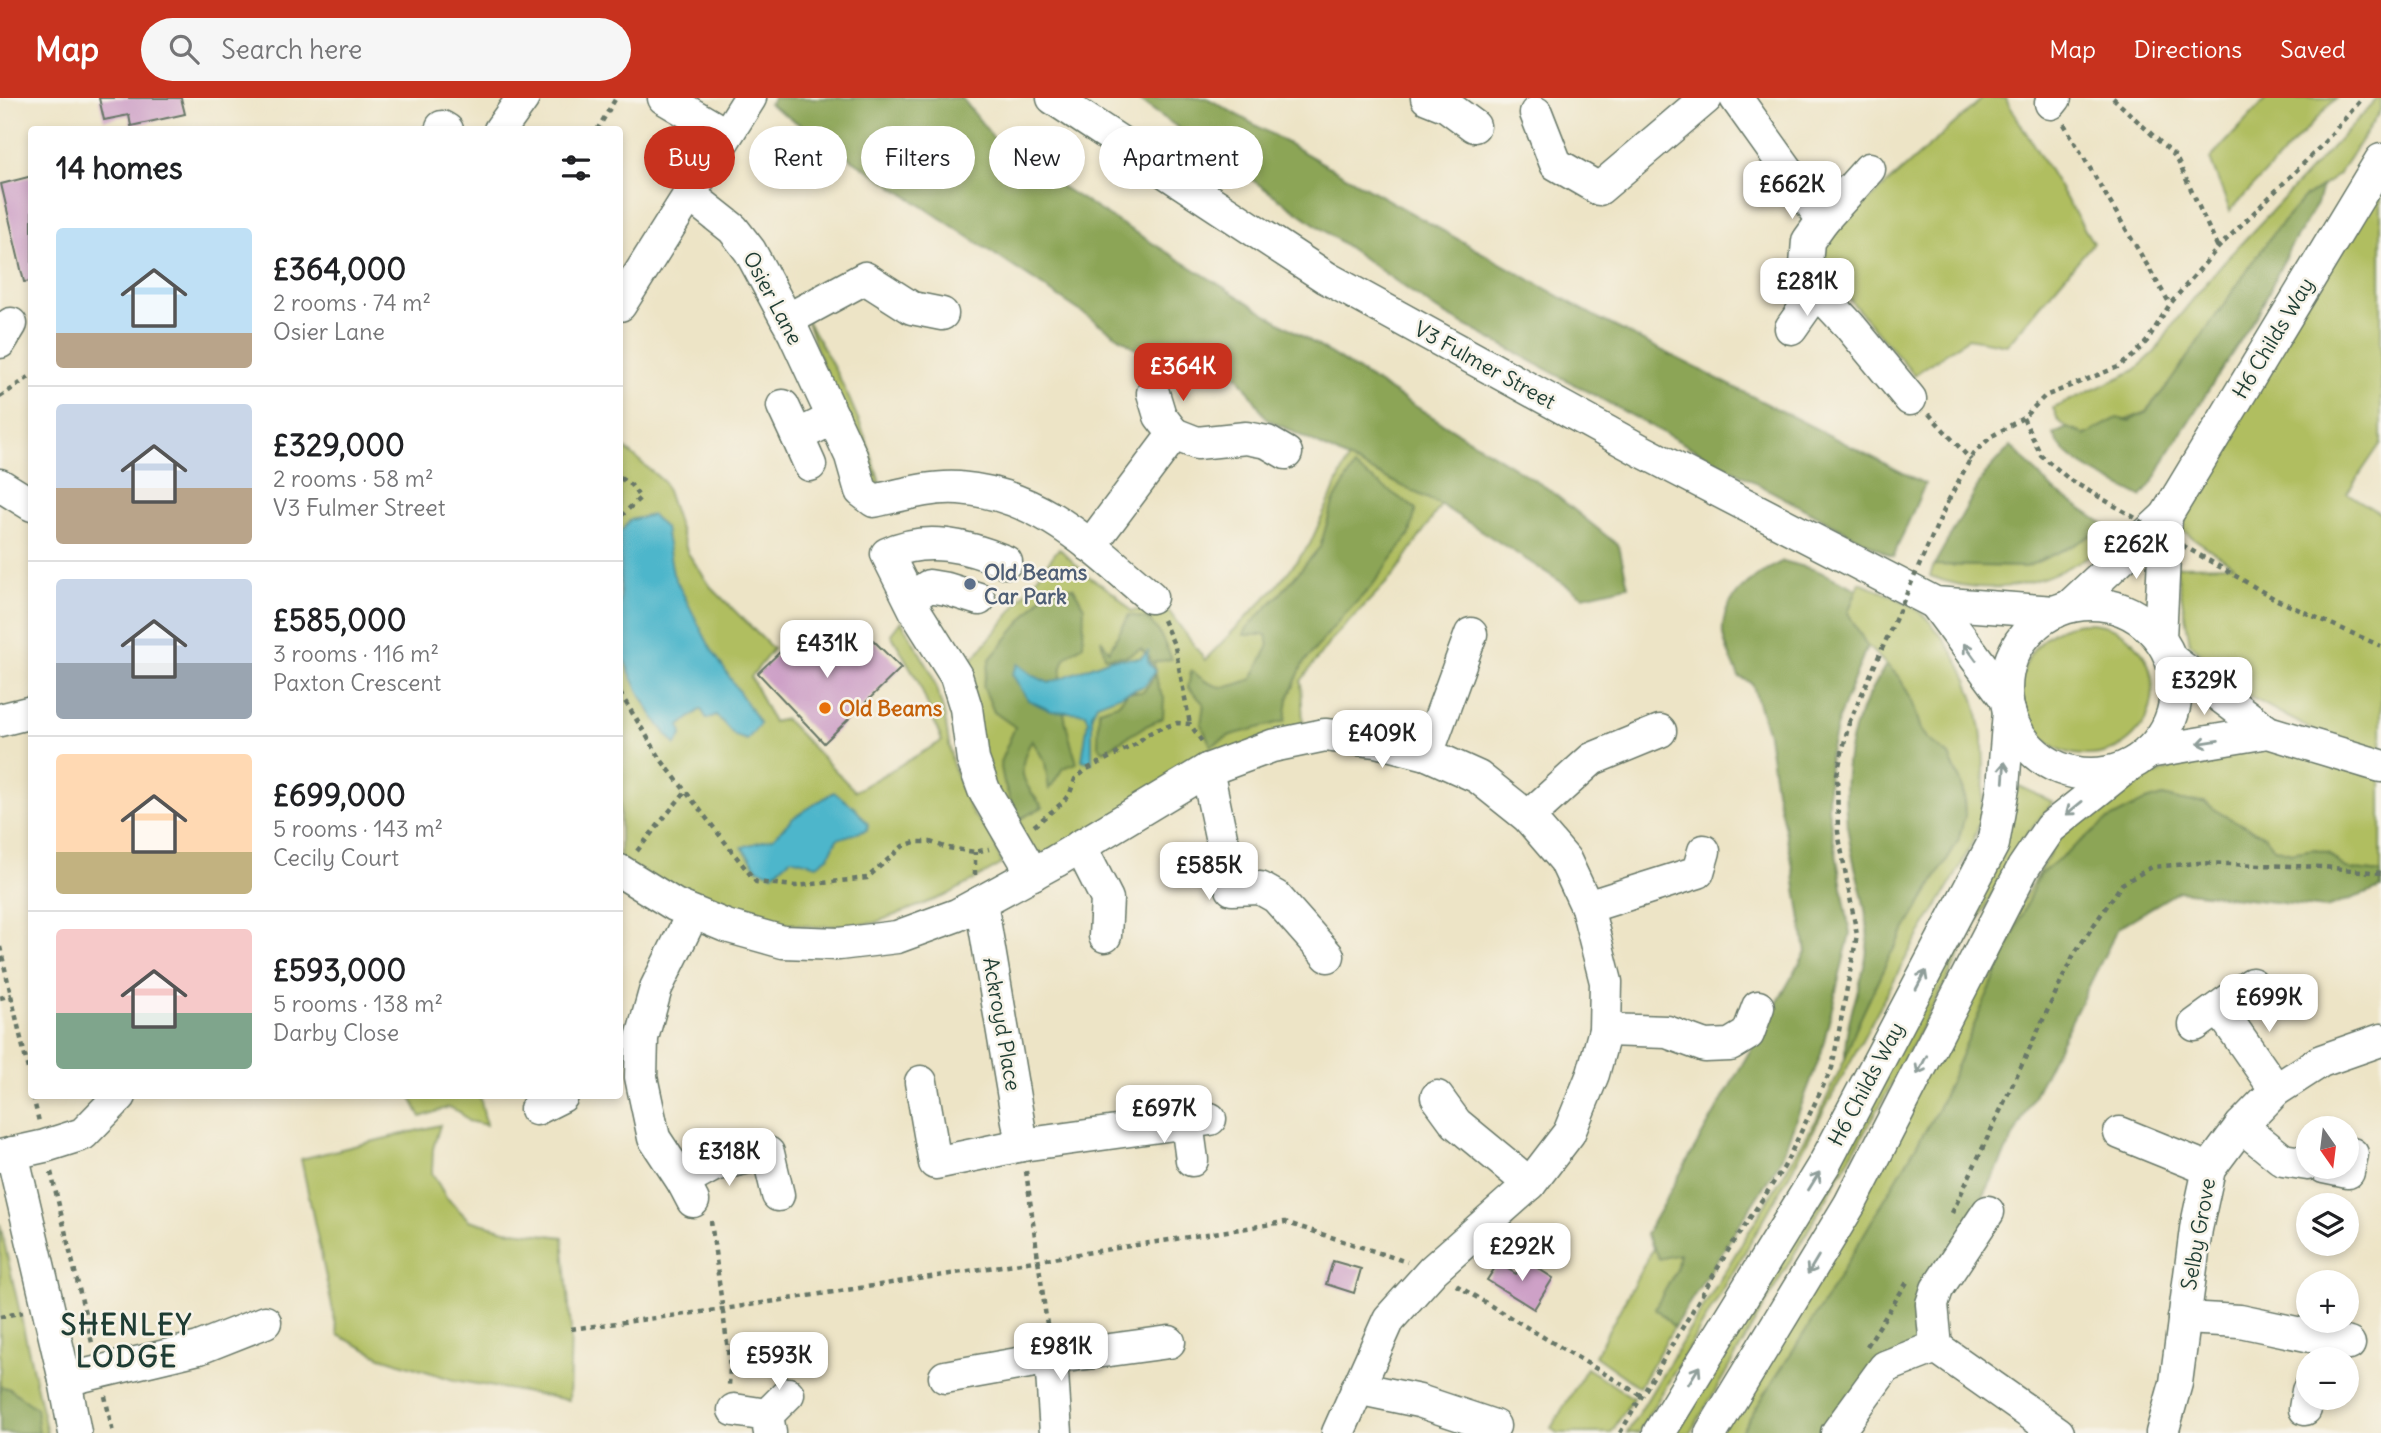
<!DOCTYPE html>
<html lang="en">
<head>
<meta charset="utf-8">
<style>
  body { margin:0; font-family:Delius,sans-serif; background:#f6f6f6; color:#202124; height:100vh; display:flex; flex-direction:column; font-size:26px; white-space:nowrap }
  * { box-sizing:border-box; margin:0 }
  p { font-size:23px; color:#757577 }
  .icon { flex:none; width:38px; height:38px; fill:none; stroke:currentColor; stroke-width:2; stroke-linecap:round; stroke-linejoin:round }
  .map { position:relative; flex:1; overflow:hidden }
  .side { position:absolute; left:28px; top:28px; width:595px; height:973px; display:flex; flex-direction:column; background:#fff; border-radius:7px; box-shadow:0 4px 10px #0003 }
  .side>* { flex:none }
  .banner { position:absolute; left:644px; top:28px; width:665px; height:63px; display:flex; gap:14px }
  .needle { width:46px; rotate:166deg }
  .tools { position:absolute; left:2296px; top:1018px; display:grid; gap:14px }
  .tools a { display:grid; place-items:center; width:63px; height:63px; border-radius:50%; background:#fff; box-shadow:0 4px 10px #0003; font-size:35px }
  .price { position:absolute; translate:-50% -60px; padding:0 16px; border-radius:14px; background:#fff; color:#222; font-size:23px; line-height:46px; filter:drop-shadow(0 2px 4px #0008) }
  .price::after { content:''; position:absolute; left:50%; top:42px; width:21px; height:16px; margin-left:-10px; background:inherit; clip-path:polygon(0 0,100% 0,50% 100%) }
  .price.current { background:#c8321e; color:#fff }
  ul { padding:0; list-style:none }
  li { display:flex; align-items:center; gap:21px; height:175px; padding:0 28px }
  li+li { border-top:2px solid #e0e0e0 }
  li span { display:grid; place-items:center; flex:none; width:196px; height:140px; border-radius:7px; color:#555 }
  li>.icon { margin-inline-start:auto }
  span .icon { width:84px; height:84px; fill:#fffc; stroke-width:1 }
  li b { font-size:30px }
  h2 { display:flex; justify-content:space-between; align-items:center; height:84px; padding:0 28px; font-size:30px }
  .tag { padding:0 24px; border-radius:32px; background:#fff; box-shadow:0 4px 10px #0003; font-size:24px; line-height:63px }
  .tag.current { background:#c8321e; color:#fff }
  header { display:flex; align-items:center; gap:42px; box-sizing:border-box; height:98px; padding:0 35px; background:#c8321e; color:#fff }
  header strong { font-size:33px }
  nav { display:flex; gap:38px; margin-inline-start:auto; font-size:24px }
  .search { width:490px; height:63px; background:#f6f6f6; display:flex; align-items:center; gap:18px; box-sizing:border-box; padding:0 24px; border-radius:38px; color:#757577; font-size:26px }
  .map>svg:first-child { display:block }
</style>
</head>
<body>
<header>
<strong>Map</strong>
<div class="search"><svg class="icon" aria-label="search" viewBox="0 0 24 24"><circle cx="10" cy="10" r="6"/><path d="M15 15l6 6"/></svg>Search here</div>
<nav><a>Map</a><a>Directions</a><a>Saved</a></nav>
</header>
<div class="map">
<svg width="2381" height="1335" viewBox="0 0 2381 1335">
  <rect width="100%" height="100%" fill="#f7f3e8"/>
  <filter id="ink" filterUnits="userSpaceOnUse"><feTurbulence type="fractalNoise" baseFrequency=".0143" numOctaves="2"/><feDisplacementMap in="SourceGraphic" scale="14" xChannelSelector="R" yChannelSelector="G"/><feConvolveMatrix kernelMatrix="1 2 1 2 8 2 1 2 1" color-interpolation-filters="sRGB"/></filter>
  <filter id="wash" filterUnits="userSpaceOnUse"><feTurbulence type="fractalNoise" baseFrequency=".00686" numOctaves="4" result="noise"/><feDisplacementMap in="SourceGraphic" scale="28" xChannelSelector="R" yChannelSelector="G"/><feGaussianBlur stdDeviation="1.57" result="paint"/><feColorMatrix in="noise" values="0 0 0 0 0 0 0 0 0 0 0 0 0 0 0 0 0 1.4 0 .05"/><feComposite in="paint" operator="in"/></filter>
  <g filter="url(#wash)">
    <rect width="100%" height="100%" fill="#ede4c6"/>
    <!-- green -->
    <g fill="#b0be60" stroke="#687e4a" stroke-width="2">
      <polygon points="1983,0 2005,0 2093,145 2007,247 1968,240 1914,277 1826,174 1822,144"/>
      <polygon points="2267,0 2336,0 2230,113 2210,61"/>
      <polygon points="2378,0 2381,0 2381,12 2338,77 2305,99 2274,134 2168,287 2144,315 2086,337 2067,330 2058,322 2053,310 2134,273 2155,254 2177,221 2221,167"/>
      <polygon points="2381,62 2381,345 2347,395 2381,416 2381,653 2320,636 2241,594 2190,545 2176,468 2233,467 2180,431 2300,194"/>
      <path d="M806,221c33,54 58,104 74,165l-14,2z"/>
      <polygon points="620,346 664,384 688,455 711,489 773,551 751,579 773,624 785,621 855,693 942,643 918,583 891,536 901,523 931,574 944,615 952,664 962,691 973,717 989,732 1002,766 947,797 874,825 817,829 753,822 701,804 620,762"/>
      <polygon points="1348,361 1441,407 1394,477 1332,541 1301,583 1303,628 1039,758 996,702 962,573 1002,526 1059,450 1085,476 1115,496 1131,513 1148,511 1159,500 1205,562 1276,489 1310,446"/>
      <path d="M2107,428l16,8c-60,42 -119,71 -193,42l4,-11 92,2 48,-22z"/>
      <path d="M1860,484c17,8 37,15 53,25 11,7 21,19 29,30 40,53 48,117 38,181 -6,37 -55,104 -74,140 -43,79 -84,159 -129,238 -45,80 -92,158 -139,237h-11l190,-314 28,-60 10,-29 34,-73 69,-116 7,-26 -1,-26 -15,-33 -18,-13 -10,-13 -9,-30 -13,-23 -32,-31 -19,-33z"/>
      <circle cx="2087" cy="591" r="66"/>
      <polygon points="2267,647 2381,681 2381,775 2346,771 2328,755 2314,751 2291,755 2274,750 2265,738 2223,717 2205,704 2182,703 2163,698 2143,704 2106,723 2039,777 1938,1011 1821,1209 1740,1335 1711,1335 2060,738 2128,687 2211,655"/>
      <polygon points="2019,688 2053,704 2017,749 1887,995 1717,1290 1690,1335 1674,1335"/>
      <polygon points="410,998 480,998 486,1027 468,1023 460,1014 449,1009 421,1019"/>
      <polygon points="440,1027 433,1051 432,1075 446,1099 469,1122 505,1132 563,1139 571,1231 569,1302 454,1282 381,1259 338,1237 301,1061"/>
      <polygon points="0,1126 47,1335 0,1335"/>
      <polygon points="1653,1150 1659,1160 1680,1156 1676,1173 1655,1210 1674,1229 1639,1289 1595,1258"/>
      <polygon points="1587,1270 1633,1300 1611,1335 1557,1335 1551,1330"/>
    </g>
    <!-- forest -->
    <g fill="#8ca556" stroke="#567145" stroke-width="2">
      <polygon points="774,0 962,0 1004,53 1547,390 1619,448 1628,488 1583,498 1441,407 1267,321 1239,279 1189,254 1152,261 769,6"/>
      <polygon points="1136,0 1207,0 1598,220 1925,386 1893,459 1437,212"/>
      <path d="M2322,89l-5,17 -28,45 -29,61 -91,142 -14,27 -14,18c-24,-14 -80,-35 -87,-63l13,-6 19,7 31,-17 12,3 16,-8 23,-28 106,-153 31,-35z"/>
      <polygon points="2011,348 2053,392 2107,428 2074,447 2026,469 1934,467 1985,376"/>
      <path d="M1354,369l62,42 -6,25 -39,53 -31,32 -37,45 -15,35 -3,22 -54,14 -20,11 -10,-22 3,-20 -16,-17 3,-16c26,19 30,20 61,8l17,-34 -3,-10h-22l3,-7 34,-35 39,-46 13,-44z"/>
      <path d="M1783,463l33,9 41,19 -9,24 19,33 -28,71 -10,39 -1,52 22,125 -29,121 -41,107 -106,166 -19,-19 21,-37 3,-17 -20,5 -13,-25 160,-282 -15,-96 -15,-66 -8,-56 -16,-51 -13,-6c-4,-12 -14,-29 -16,-42 -3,-38 31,-59 60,-74z"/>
      <path d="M1073,489l11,20 -1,38c-6,4 -14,8 -18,14 -12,23 4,79 12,104l-14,5 -14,22 -4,-28 -13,-22c-17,30 -10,43 11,67l-25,13 -14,-37 -4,-21 15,-35 -21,-15 -11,-26 7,-27 58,-70z"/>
      <polygon points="1129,517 1148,521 1159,534 1172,561 1154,564 1158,589 1164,600 1163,620 1144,629 1104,653 1098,648 1099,612 1118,606 1128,594 1143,594 1154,579 1150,560 1141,551 1126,558 1105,559 1101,541 1109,553"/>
      <path d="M1886,566l13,13 13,23 9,30 7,9 21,17 13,29 3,30 -7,26 -69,116 -34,73 -10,29c-1,-41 18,-72 22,-110 4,-35 -11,-71 -17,-106 -7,-37 -7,-80 5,-117 7,-21 21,-42 31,-62z"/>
      <polygon points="2163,698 2182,703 2204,704 2223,717 2265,738 2274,750 2291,755 2314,751 2328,755 2346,771 2381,775 2381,790 2326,810 2179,793 2118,830 1937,1191 1936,1249 1885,1269 1837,1335 1740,1335 1821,1209 1938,1011 2039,777 2106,723 2143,704"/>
      <polygon points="0,1288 10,1291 36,1310 39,1335 0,1335"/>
    </g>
    <!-- water -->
    <g fill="#4db6cb" stroke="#367a80" stroke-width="2">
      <path d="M652,417l13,13 8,46 37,73 50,77 -13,16 -12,-4 -19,-21 -9,4 -6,-10 -21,17 2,8 -6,11c-24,-24 -45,-65 -56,-97v-115l10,-13z"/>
      <path d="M1148,554c-2,9 2,13 8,19l-12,15 -47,18 -5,10v49l-10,-3 6,-39 -3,-8 -34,-2 -23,-11 -16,-26 6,-10 16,12 15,7 61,-24 30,-1z"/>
      <polygon points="834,694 854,709 868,726 867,732 837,741 829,758 817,767 791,760 773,776 758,771 742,749 773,740 793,720"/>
    </g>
    <g id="blocks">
      <!-- building -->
      <g fill="#cea1c7">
        <polygon points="99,0 181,0 185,16 131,28 129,17 104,22"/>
        <polygon points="32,78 32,183 24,184 1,86"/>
        <polygon points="810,525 853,562 873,542 901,570 824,645 758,575"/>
        <polygon points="1525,1162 1553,1180 1534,1211 1487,1182 1498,1165 1516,1176"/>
        <polygon points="1333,1163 1361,1171 1354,1195 1326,1186"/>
      </g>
    </g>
  </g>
  <g filter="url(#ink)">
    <use href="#blocks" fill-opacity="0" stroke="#677767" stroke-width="2"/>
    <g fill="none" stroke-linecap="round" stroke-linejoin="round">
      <defs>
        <g id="minor">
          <polyline points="664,0 725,36"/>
          <polyline points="1053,0 1327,180 1640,352 1935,505 2055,514"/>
          <polyline points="1427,0 1447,8 1474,28"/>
          <polyline points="1736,0 1823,122 1869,71"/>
          <polyline points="2051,5 2055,0"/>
          <polyline points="1536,15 1556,66 1599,91 1706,0"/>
          <polyline points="442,29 447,32"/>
          <polyline points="500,32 523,0"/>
          <path d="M690,97l43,34 17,22 44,82 57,123 10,35 13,10c27,-6 57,-15 85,-13 82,6 133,59 192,109"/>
          <polyline points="1823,122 1808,143 1806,167 1817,193 1849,227 1910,301"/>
          <polyline points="620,207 750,0"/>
          <polyline points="787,222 865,180 912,210 942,216"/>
          <polyline points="1791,230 1817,193"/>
          <polyline points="0,244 11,226"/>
          <polyline points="1153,295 1160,318 1174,336"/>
          <polyline points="783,308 797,338 834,320"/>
          <polyline points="797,338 810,367"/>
          <polyline points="0,387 32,407"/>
          <polyline points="1090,448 1174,336 1197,345 1246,340 1267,344 1286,355"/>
          <path d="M1006,464c-38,-16 -80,-27 -119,-8l30,60 39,62 10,32 7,52 11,30 49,84"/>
          <polyline points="910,501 929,488 947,491 979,501"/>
          <polyline points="1935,505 2007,602"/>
          <circle cx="2091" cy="591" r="85"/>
          <polyline points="2070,508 2166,418 2381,62"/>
          <polyline points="2160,540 2166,418"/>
          <polyline points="2172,562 2268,634 2381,668"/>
          <polyline points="0,622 32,614"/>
          <polyline points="2148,654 2268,634"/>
          <polyline points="1427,656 1471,536"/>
          <polyline points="1207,672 1232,791 1260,790 1276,799 1328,858"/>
          <polyline points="1528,719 1592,661 1660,633"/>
          <polyline points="1080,748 1107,801 1105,838"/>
          <polyline points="620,773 675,807 726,828 783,844 839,846 897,839 957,817 1056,763 1207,672 1272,648 1325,637 1376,643 1427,656 1478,679 1528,719 1565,762 1587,809 1606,884 1605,932 1593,976 1569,1035 1530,1086 1433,1172 1389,1221 1338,1335"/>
          <polyline points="981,804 1022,1047"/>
          <polyline points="1587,809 1698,774 1704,753"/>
          <polyline points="2219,910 2276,992"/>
          <polyline points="2195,927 2252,886"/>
          <polyline points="1605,932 1667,934 1705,948 1730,947 1748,936 1758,909"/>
          <polyline points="921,984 935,1065 1022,1047 1210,1021"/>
          <polyline points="1437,999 1456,1025 1530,1086"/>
          <polyline points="536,1011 562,998"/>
          <polyline points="1187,1025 1192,1062"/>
          <polyline points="2241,1028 2283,1062 2308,1066"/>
          <polyline points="2120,1035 2209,1071"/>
          <polyline points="12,1055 65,1282 75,1335"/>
          <polyline points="0,1058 45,1048 83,1036 120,998"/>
          <polyline points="2324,1069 2348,1074 2352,1056"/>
          <polyline points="683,1084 714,1067 768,1055 778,1097"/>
          <polyline points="693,1103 683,1084 654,1040 641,979 642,940 656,890 693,815"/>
          <polyline points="2184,1220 2240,1223 2349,1246"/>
          <polyline points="1936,1249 1932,1206 1937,1191 1988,1114"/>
          <polyline points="1051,1260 1056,1335"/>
          <polyline points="945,1279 1051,1260 1169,1244"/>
          <polyline points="65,1282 199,1250 265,1224"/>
          <polyline points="1357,1290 1419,1303 1494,1328"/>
          <polyline points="2305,1311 2308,1293"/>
          <polyline points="734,1312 767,1317 770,1335"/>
          <polyline points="767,1317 788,1296"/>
          <polyline points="1659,1335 1825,1065 1993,746 2003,690 2009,613"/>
          <polyline points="1711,1335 1850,1106 2023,770 2050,730 2128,668"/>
          <polyline points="1837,1335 1885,1269 1936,1249 2058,1335"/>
          <polyline points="2162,1335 2176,1285 2196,1131 2209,1071 2241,1028 2276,992 2321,963 2381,942"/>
        </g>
      </defs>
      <!-- minor casing -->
      <use href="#minor" stroke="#677767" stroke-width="35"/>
      <!-- path -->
      <g stroke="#677767" stroke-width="4.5" stroke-dasharray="5 5" stroke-linecap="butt">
        <polyline points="2113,0 2176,59 2218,150"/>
        <polyline points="2064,26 2170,206"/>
        <polyline points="597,32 616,0"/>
        <polyline points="0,299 32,277"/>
        <polyline points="1929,316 1971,362"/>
        <polyline points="2023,320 2041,357 2070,382"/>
        <polyline points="620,380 631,387 640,400 620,419"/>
        <polyline points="1948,403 1973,356 1992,338 2023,320 2045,298 2118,269 2134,257 2147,243 2170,206 2218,150 2320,49 2363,0"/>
        <polyline points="2277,502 2381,548"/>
        <polyline points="1163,522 1175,549 1190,626"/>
        <polyline points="620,595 662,663 756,784 796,788 867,780 903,748 915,744 930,744 948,750 975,754 989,751"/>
        <polyline points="1034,728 1062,705 1070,695 1075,681 1087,671 1136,646 1146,637 1156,632 1177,625 1190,626 1203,645"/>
        <polyline points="637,753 685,694"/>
        <polyline points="975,777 975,754"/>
        <polyline points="0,849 32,989"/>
        <polyline points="0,900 12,897"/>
        <polyline points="33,998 39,1024"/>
        <polyline points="1026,1073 1048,1234"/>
        <polyline points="51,1074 93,1249"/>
        <polyline points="1952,1115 2074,856 2122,786 2152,769 2198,765 2323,769 2381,775"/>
        <polyline points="711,1123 730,1268 729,1288"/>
        <polyline points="1456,1187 1642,1298"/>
        <polyline points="0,1219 23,1214"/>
        <polyline points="571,1231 724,1211 1285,1124 1407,1164"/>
        <polyline points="1867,1248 1909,1181"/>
        <polyline points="105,1298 113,1335"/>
        <polyline points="1620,1335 1729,1151 1784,1069 1832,970 1857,837 1838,734 1837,676 1849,625"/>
      </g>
      <!-- minor -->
      <use href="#minor" stroke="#fff" stroke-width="32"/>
      <!-- path-bridge -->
      <g stroke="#677767" stroke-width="4.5" stroke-dasharray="5 5" stroke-linecap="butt">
        <polyline points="2070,382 2277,502"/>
        <polyline points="1849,625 1948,403"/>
      </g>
    </g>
    <!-- one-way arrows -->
    <defs><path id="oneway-shaft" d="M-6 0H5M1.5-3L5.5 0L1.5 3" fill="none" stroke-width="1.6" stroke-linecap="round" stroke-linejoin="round" transform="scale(1.75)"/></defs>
    <g stroke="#8f9e9a">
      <use href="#oneway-shaft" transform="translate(1970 554) rotate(-126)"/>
      <use href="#oneway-shaft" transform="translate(2208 644) rotate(171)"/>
      <use href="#oneway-shaft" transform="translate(2004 674) rotate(-86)"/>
      <use href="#oneway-shaft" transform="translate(2074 710) rotate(141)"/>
      <use href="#oneway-shaft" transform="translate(1921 882) rotate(-62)"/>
      <use href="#oneway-shaft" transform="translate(1922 967) rotate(117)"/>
      <use href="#oneway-shaft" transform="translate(1814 1083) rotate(-58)"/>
      <use href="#oneway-shaft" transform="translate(1813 1167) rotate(121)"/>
      <use href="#oneway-shaft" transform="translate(1694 1277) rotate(-58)"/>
    </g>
  </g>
  <!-- markers -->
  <circle fill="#5c6f8a" stroke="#f7f3e8" stroke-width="2.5" cx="970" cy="486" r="7"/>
  <circle fill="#e8710a" stroke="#f7f3e8" stroke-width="2.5" cx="825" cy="610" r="7"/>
  <g text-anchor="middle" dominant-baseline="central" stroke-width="5" stroke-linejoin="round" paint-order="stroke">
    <!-- street labels -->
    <g font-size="21" fill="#1f3d34" stroke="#f7f3e8">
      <text transform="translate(773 200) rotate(62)">Osier Lane</text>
      <text transform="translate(2273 240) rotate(-59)">H6 Childs Way</text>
      <text transform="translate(1485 267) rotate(29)">V3 Fulmer Street</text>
      <text transform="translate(1002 926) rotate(80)">Ackroyd Place</text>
      <text transform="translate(1866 986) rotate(-62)">H6 Childs Way</text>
      <text transform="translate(2198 1136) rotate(-80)">Selby Grove</text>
    </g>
    <!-- service labels -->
    <g font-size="21" font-weight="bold" fill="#4e5e75" stroke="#f7f3e8" text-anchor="start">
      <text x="984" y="474">Old Beams<tspan x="984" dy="24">Car Park</tspan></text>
    </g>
    <!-- food labels -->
    <g font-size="21" font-weight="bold" fill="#c56008" stroke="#f7f3e8" text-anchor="start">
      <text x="839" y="610">Old Beams</text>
    </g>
    <!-- district labels -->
    <g font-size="28" font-weight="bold" letter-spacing="2" fill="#1f3d34" stroke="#f7f3e8">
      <text x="127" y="1227">SHENLEY<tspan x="127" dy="32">LODGE</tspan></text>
    </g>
  </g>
</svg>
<div class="tools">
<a><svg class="needle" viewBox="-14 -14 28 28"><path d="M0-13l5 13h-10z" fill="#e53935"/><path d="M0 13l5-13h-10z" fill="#757577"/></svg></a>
<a><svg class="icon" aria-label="layers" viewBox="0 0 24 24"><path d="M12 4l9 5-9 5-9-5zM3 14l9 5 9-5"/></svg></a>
<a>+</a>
<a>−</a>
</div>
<b class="price" style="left:1792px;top:123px">£662K</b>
<b class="price" style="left:1807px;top:220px">£281K</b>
<b class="price current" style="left:1183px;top:305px">£364K</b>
<b class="price" style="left:2136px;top:483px">£262K</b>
<b class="price" style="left:827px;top:582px">£431K</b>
<b class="price" style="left:2204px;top:619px">£329K</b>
<b class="price" style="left:1382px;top:672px">£409K</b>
<b class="price" style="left:1209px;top:804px">£585K</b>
<b class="price" style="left:2269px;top:936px">£699K</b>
<b class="price" style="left:1164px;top:1047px">£697K</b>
<b class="price" style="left:729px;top:1090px">£318K</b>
<b class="price" style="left:1522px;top:1185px">£292K</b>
<b class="price" style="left:1061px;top:1285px">£981K</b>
<b class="price" style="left:779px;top:1294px">£593K</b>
<div class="banner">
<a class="tag current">Buy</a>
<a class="tag">Rent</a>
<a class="tag">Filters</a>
<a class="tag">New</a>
<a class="tag">Apartment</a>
</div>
<section class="side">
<h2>14 homes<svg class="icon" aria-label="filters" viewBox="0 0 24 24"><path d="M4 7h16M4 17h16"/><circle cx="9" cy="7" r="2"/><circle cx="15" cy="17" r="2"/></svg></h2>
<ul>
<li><span style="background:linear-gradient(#bfe0f5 75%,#b9a48a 0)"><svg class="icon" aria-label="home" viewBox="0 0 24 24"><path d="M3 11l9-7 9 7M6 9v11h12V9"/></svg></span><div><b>£364,000</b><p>2 rooms · 74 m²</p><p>Osier Lane</p></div></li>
<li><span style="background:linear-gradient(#c9d6e8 60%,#b9a48a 0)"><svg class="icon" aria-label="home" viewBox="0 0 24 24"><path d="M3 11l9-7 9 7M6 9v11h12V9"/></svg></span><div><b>£329,000</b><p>2 rooms · 58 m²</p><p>V3 Fulmer Street</p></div></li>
<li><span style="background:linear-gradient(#c9d6e8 60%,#9aa5b1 0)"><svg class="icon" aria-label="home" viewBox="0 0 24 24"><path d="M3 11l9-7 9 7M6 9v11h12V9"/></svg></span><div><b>£585,000</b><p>3 rooms · 116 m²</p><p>Paxton Crescent</p></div></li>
<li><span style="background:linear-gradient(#ffd9b3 70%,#c2b280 0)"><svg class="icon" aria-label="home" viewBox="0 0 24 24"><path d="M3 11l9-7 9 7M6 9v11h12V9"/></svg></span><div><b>£699,000</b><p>5 rooms · 143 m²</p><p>Cecily Court</p></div></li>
<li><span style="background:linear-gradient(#f6c9c9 60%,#7fa58c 0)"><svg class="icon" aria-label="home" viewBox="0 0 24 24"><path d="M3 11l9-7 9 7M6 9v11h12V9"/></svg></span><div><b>£593,000</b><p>5 rooms · 138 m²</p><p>Darby Close</p></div></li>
</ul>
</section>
</div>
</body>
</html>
